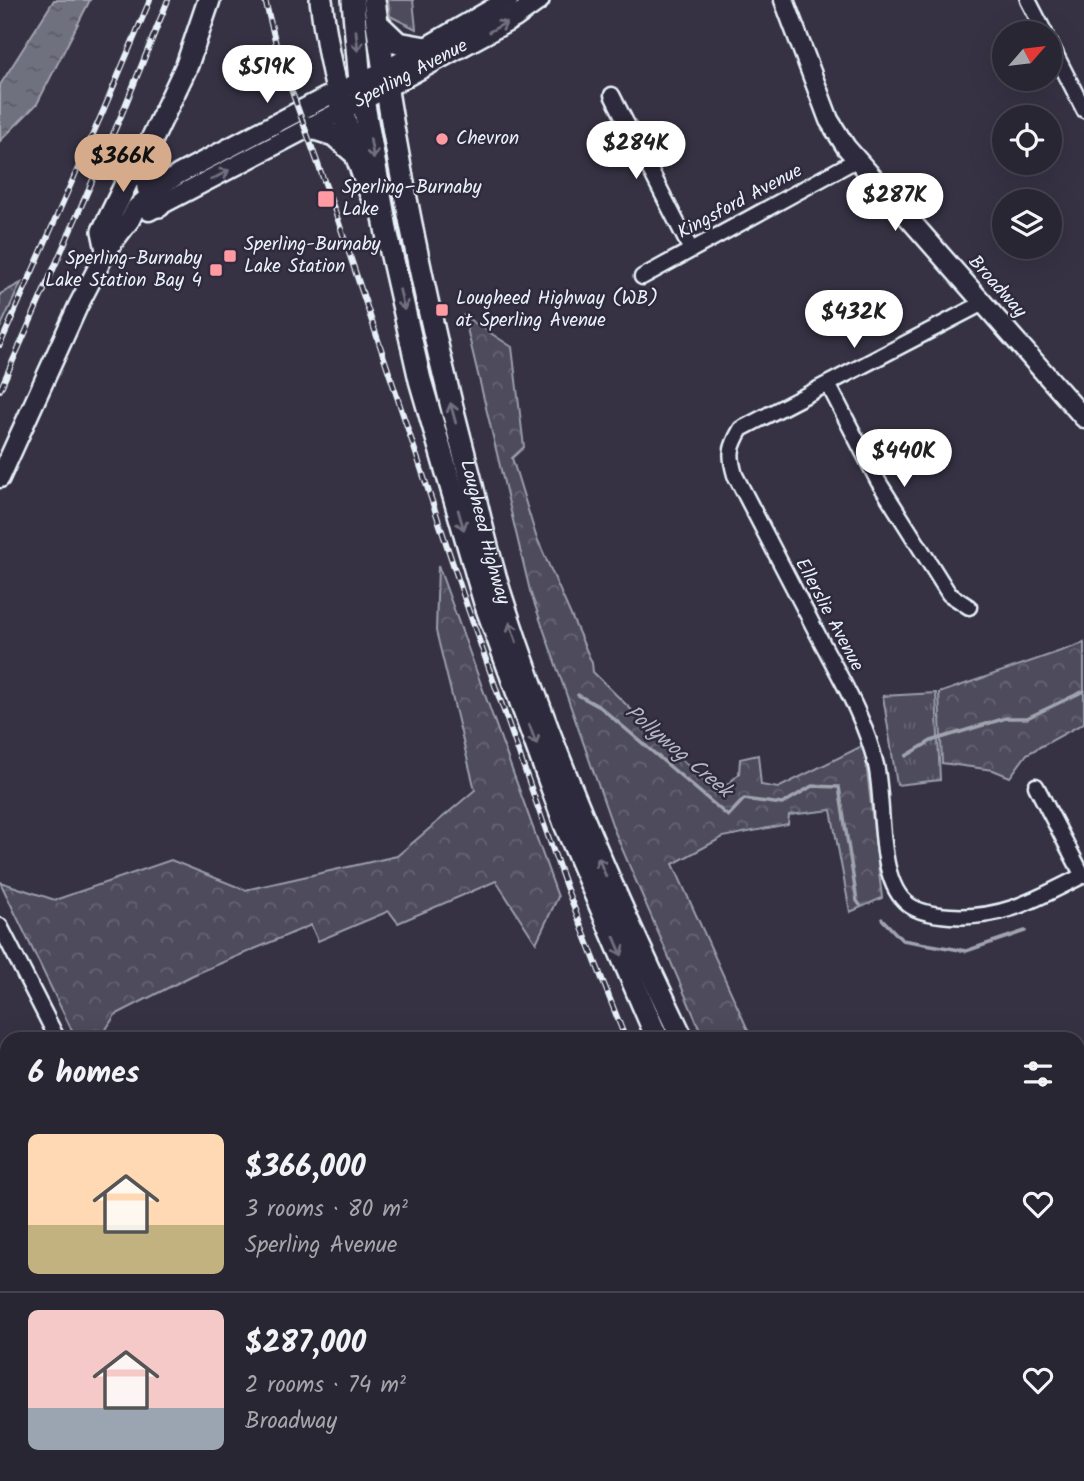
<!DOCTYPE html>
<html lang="en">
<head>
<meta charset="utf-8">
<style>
  body { margin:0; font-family:Kalam,sans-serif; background:#34323f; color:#f1f3f6; height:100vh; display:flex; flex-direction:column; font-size:26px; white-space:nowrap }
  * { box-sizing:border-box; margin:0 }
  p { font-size:23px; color:#a5a5ac }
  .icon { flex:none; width:38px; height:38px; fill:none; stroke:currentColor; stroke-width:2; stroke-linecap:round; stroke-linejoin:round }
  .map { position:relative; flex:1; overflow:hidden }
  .details { position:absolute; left:0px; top:1032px; width:1085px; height:450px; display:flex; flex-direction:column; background:#282633; border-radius:21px 21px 0 0; box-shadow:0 7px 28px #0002,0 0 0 2px #44434e }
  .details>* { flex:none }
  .needle { width:46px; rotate:62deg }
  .tools { position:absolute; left:992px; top:21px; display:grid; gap:14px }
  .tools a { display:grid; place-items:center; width:70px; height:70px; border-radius:50%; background:#282633; box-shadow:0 7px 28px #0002,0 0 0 2px #44434e; font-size:35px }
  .price { position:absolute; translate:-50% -60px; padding:0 16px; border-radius:24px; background:#fff; color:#222; font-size:23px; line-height:46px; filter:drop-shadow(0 2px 4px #0008) }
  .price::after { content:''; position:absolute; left:50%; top:42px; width:21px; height:16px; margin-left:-10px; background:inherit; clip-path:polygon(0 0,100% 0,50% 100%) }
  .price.on { background:#d6ab8b; color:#111 }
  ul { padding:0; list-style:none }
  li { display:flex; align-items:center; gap:21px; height:175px; padding:0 28px }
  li+li { border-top:2px solid #44434e }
  li span { display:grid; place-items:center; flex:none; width:196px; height:140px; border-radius:10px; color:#555 }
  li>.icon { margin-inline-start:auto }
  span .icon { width:84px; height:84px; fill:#fffc; stroke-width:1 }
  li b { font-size:30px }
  h2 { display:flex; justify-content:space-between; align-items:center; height:84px; padding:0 28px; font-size:30px }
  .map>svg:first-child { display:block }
</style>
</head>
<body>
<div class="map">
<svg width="1084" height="1481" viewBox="0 0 1084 1481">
  <defs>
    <pattern id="grass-tufts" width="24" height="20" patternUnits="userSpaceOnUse" patternTransform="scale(1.75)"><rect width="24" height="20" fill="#4d4b5c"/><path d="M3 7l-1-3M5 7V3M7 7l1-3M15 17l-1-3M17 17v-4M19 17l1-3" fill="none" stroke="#676574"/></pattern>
    <pattern id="forest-crowns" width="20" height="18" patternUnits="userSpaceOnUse" patternTransform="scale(1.75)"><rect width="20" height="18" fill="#4d4b5c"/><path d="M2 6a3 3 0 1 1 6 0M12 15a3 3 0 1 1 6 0" fill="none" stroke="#676574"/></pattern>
    <pattern id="water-ripples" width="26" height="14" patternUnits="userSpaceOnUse" patternTransform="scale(1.75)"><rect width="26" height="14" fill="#70717f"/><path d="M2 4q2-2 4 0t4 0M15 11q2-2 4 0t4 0" fill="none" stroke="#5b5c64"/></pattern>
  </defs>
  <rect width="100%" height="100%" fill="#363244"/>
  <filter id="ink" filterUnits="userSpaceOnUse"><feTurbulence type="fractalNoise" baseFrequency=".0143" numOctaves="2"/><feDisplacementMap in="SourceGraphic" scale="14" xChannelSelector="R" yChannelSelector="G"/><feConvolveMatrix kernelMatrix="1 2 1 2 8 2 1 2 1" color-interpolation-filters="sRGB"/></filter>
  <g filter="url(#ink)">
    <!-- grass -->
    <g fill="url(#grass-tufts)" stroke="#9a9eaa" stroke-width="2">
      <polygon points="388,0 413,0 416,29 390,16"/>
      <polygon points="936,693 940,780 897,785 883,696"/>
    </g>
    <!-- forest -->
    <g fill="url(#forest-crowns)" stroke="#9a9eaa" stroke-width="2">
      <polygon points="21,283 0,328 0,294"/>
      <polygon points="464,316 512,347 524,447 512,458 536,536 592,663 593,672 717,794 739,774 740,759 758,755 761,785 778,788 864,745 882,898 850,912 831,810 789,815 788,824 723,837 673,864 752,1039 704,1039 614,830 530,591"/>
      <polygon points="438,565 558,897 536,943 496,881 398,923 389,911 318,941 311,925 193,975 115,1015 100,1039 76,1039 0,882 55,900 171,860 245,890 397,856 475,790 436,631"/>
      <polygon points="1084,643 1084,723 1027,754 1010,777 993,770 942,763 939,693"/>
      <polygon points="1078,1168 1084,1169 1084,1287 1078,1290"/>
    </g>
    <!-- water -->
    <polygon fill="url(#water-ripples)" stroke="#a0a4af" stroke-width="2" points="54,0 90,0 37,104 0,141 0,85"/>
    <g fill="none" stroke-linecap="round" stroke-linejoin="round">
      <!-- stream -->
      <g stroke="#a0a4af" stroke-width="3.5">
        <polyline points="578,695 600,707 728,816 744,799 782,804 812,786 839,787 857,901 860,905"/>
        <polyline points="906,756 931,741 1006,718 1027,718 1084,691"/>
        <polyline points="882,919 902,940 966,951 1025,931"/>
      </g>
      <defs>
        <g id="minor">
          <polyline points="1028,0 1045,33"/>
          <polyline points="1050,43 1084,110"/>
          <polyline points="612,95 691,250"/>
          <polyline points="642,277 856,160"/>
          <path d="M983,303l-242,126c-11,19 -12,25 -6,46 28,53 55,107 83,160 22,42 47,83 58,130 9,38 0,117 33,140 11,8 27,10 41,11 52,4 88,-18 134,-41"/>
          <polyline points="828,384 878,481 949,594 969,607"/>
          <polyline points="1036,786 1083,876"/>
          <polyline points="0,926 58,1040"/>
          <polyline points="0,1450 7,1447"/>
          <polyline points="280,1475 288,1481"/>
          <polyline points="542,1475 544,1481"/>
        </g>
        <g id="tertiary">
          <polyline points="784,0 829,120 846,147 1084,418"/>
          <polyline points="149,211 354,104"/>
          <polyline points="0,478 78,306 107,250 130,220 136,208 162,185 179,174 326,97 360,82"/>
          <polyline points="1078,1089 1084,1086"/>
          <polyline points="335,1481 346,1475"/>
        </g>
        <g id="secondary">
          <polyline points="360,82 384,72 508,0"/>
          <polyline points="363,100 514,18 539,0"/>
        </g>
        <g id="primary">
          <path d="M321,0c8,68 25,135 51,197"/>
          <polyline points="353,0 360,82 387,234 420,380 485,603 565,824 658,1040"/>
          <path id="s1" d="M374,0c20,156 52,309 92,462 12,45 21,92 36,137 49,152 112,297 181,441"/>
          <polyline points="377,23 398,43 426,48"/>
          <polyline points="309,127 334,135 352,151"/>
          <polyline points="145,154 148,188 159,206"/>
          <polyline points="107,250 103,231 138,159 145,154 187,65 209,0"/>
          <polyline points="841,1475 843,1481"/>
          <polyline points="865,1475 867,1481"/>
        </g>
      </defs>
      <!-- minor casing -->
      <use href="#minor" stroke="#e8f1f8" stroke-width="19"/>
      <!-- tertiary casing -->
      <use href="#tertiary" stroke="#e8f1f8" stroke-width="23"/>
      <!-- secondary casing -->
      <use href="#secondary" stroke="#e8f1f8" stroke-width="24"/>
      <!-- primary casing -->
      <use href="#primary" stroke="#e8f1f8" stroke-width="26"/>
      <!-- minor -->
      <use href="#minor" stroke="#2f2a3d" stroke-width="14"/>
      <!-- tertiary -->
      <use href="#tertiary" stroke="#2f2a3d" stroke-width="18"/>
      <!-- secondary -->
      <use href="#secondary" stroke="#2f2a3d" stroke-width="19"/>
      <!-- primary -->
      <use href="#primary" stroke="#2f2a3d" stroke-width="21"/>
      <defs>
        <g id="rail">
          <polyline points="265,0 279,56 336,214 467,606 566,887 626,1040"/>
          <polyline points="0,345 104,109 150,0"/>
          <polyline points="0,390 121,116 168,0"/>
          <polyline points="841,1475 844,1481"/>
        </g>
      </defs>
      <!-- rail casing -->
      <use href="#rail" stroke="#e8f1f8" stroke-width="6"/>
      <!-- rail -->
      <use href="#rail" stroke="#2f2a3d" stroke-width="3.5" stroke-dasharray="10" stroke-linecap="butt"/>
    </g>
    <!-- one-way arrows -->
    <defs><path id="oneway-shaft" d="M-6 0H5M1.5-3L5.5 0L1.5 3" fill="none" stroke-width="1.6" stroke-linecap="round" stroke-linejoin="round" transform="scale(1.75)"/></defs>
    <g stroke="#70707e">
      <use href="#oneway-shaft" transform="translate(498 27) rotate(-29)"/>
      <use href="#oneway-shaft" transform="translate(357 41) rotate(84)"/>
      <use href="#oneway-shaft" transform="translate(372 149) rotate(80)"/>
      <use href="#oneway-shaft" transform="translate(220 175) rotate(-28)"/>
      <use href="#oneway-shaft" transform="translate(402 300) rotate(77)"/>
      <use href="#oneway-shaft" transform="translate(453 413) rotate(-105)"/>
      <use href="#oneway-shaft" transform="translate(461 520) rotate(74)"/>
      <use href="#oneway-shaft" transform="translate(513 632) rotate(-109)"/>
      <use href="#oneway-shaft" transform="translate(533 735) rotate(70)"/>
      <use href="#oneway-shaft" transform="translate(602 867) rotate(-113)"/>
      <use href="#oneway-shaft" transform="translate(618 946) rotate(67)"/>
    </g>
  </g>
  <!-- markers -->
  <g fill="#ff9aa2" stroke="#2f2a3d" stroke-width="2.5">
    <circle cx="442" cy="139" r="7"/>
    <rect x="317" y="190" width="18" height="18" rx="3.5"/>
    <rect x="223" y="249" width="14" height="14" rx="3.5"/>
    <rect x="209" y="263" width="14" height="14" rx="3.5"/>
    <rect x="435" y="303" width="14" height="14" rx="3.5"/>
  </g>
  <g text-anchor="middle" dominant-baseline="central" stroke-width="5" stroke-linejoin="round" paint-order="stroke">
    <!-- street labels -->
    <g font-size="19" fill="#e8f1f8" stroke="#2f2a3d">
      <text transform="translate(411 74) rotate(-28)">Sperling Avenue</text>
      <text transform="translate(740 202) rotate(-28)">Kingsford Avenue</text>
      <text transform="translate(997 287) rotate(48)">Broadway</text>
      <text stroke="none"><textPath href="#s1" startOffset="544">Lougheed Highway</textPath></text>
      <text transform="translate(829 615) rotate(62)">Ellerslie Avenue</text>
    </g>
    <!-- poi labels -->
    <g font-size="19" fill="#e8f1f8" stroke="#2f2a3d" text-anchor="start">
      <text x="456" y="139">Chevron</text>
      <text x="342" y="188">Sperling–Burnaby<tspan x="342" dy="22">Lake</tspan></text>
      <text x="244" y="245">Sperling-Burnaby<tspan x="244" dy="22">Lake Station</tspan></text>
      <text x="202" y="259" text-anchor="end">Sperling-Burnaby<tspan x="202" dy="22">Lake Station Bay 4</tspan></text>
      <text x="456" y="299">Lougheed Highway (WB)<tspan x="456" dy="22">at Sperling Avenue</tspan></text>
    </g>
    <!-- water labels -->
    <g font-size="21" font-style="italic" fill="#b2b7c2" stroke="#2f2a3d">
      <text transform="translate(678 752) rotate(40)">Pollywog Creek</text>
    </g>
  </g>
</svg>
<div class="tools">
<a><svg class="needle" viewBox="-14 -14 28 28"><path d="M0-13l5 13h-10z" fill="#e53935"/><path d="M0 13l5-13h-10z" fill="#a5a5ac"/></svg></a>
<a><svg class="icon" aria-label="locate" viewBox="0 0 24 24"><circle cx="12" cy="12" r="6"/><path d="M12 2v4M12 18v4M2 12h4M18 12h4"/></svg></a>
<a><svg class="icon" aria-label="layers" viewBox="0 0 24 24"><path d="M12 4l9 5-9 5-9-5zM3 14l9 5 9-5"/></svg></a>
</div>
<b class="price" style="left:267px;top:105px">$519K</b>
<b class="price" style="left:636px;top:181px">$284K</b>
<b class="price on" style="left:123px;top:194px">$366K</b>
<b class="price" style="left:895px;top:233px">$287K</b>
<b class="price" style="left:854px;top:350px">$432K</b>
<b class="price" style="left:904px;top:489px">$440K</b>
<section class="details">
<h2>6 homes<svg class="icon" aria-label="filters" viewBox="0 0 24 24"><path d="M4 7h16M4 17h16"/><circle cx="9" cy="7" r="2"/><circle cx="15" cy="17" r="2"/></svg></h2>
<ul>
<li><span style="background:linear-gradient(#ffd9b3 65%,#c2b280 0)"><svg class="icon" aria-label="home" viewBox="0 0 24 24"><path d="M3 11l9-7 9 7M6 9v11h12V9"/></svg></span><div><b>$366,000</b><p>3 rooms · 80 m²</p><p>Sperling Avenue</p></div><svg class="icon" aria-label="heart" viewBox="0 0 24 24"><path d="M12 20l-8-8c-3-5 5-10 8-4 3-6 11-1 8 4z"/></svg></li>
<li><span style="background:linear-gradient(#f6c9c9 70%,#9aa5b1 0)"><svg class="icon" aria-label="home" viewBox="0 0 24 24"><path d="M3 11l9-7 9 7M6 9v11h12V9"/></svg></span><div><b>$287,000</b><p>2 rooms · 74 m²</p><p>Broadway</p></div><svg class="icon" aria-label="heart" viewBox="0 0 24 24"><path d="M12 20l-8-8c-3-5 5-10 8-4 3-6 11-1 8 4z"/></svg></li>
</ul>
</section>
</div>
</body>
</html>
